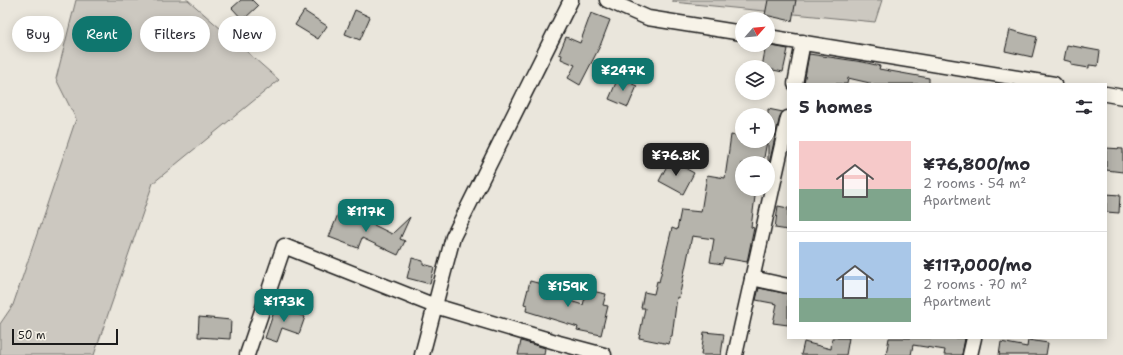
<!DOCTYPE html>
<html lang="en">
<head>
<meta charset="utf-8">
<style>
  body { margin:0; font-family:"Shantell Sans",sans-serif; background:#f2f2f3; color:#2b2b33; height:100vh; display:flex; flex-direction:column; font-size:15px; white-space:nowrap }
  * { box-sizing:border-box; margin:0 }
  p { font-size:13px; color:#7c7c81 }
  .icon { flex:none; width:22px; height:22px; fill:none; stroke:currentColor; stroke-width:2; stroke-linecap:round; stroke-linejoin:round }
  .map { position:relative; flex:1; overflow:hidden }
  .sheet { position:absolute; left:787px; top:83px; width:320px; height:256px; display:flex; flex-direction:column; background:#fff; border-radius:0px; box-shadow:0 2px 10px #0003 }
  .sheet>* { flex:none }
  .banner { position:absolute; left:12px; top:16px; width:380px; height:36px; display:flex; gap:8px }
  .needle { width:26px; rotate:63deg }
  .controls { position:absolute; left:735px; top:12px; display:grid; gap:8px }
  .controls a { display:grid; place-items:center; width:40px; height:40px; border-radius:50%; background:#fff; box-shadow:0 2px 10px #0003; font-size:20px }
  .scale { position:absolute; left:12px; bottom:10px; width:106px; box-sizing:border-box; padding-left:4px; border:2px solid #1c1c1c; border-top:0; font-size:11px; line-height:14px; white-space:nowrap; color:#1c1c1c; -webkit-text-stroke:3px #f7f3e8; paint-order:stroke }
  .price { position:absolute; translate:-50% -34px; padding:0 9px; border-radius:8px; background:#0f766e; color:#fff; font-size:13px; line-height:26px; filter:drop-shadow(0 1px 2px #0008) }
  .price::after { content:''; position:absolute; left:50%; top:24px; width:12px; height:9px; margin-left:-6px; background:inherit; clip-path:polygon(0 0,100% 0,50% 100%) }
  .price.on { background:#222; color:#fff }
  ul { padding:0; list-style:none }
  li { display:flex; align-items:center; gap:12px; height:100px; padding:0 12px }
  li+li { border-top:1px solid #e1e1e2 }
  li span { display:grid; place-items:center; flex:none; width:112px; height:80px; border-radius:0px; color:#555 }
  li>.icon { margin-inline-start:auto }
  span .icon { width:48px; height:48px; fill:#fffc; stroke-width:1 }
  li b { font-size:17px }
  h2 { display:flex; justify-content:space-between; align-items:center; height:48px; padding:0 12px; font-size:17px }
  .tag { padding:0 14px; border-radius:18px; background:#fff; box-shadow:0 2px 10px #0003; font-size:14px; line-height:36px }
  .tag.on { background:#0f766e; color:#fff }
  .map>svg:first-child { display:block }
</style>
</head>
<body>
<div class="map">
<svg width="1123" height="355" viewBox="0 0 1123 355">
  <rect width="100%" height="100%" fill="#eae6dc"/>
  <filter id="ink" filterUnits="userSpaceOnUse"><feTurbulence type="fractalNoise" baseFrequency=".025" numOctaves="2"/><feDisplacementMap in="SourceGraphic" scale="8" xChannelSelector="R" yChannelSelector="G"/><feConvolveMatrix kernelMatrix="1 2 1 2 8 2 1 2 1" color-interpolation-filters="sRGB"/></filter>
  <g filter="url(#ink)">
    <!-- green -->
    <g fill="#ccc8c0" stroke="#74726e">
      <polygon points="76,0 188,0 279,80 153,183 94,355 0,355 0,324 13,305 76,119 56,79"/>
      <polygon points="673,0 882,0 875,22 673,2"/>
    </g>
    <!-- building -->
    <g fill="#b6b4ac" stroke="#1c1c1c">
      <polygon points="241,0 252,0 258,6 243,20 232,8"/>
      <polygon points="768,0 796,0 792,21 765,15"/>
      <polygon points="355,10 370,17 360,40 345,34"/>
      <polygon points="304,11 327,26 318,39 295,25"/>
      <polygon points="591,13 610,20 600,46 580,85 568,78 575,65 561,59 562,55 559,54 566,37 580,43"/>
      <polygon points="1010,30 1037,37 1032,57 1005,51"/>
      <polygon points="766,45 788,49 783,72 768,69 768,67 762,67"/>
      <polygon points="1067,45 1100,51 1098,66 1089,65 1089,68 1071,65 1072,62 1064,60"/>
      <polygon points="809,54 863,62 880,66 879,69 929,78 929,84 874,84 848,78 847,84 804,83"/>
      <polygon points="618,78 637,86 628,107 609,99"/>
      <polygon points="768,109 783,112 780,116 768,168"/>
      <polygon points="731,135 742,137 742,141 767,141 763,163 742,163 742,189 756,189 751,227 754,228 747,262 724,258 722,264 710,262 714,239 692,236 679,298 677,297 672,336 671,336 669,344 639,338 645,308 641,308 644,292 654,294 657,281 659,282 672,228 677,230 681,210 701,212 707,175 725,178"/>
      <polygon points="1106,148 1123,149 1123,172 1106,170"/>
      <polygon points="670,160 694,173 683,194 659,181"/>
      <polygon points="1106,194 1120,195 1119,213 1106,212"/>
      <polygon points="778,206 788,208 788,230 775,228"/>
      <polygon points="340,209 369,221 368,222 392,234 410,217 400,239 405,241 398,255 362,238 358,248 329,237"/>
      <polygon points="412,258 423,261 423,264 434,267 430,284 407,278"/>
      <polygon points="530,281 557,288 554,296 583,305 587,290 606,294 603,305 608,306 601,335 577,330 578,327 526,311 527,305 524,304"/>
      <polygon points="759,288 788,294 788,325 773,323 777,304 756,300"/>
      <polygon points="276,306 305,317 299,334 282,328 277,342 265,338"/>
      <polygon points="199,317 231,320 230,339 198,337"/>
      <polygon points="704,332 724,334 721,355 701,355"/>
      <polygon points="832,338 849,338 846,355 801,355 804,342 831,349"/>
      <polygon points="889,338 965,338 962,355 944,355 945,350 913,345 911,355 886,355"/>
      <polygon points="1028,340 1048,343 1046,355 999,355 1001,342 1027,347"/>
      <polygon points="521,341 545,348 544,355 518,355"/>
    </g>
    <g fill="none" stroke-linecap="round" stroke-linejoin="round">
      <defs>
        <g id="street">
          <polyline points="607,0 648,18 742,33"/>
          <polyline points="768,37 1054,84"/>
          <polyline points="795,84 803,42"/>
          <polyline points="1106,94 1123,97"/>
          <polyline points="752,278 788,286"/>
          <polyline points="247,355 284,246 435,306 559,343 604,355"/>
          <polyline points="422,355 453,237 571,0"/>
          <polyline points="735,355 788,118"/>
          <polyline points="970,355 974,338"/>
        </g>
      </defs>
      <!-- street casing -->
      <use href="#street" stroke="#1c1c1c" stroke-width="17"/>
      <!-- street -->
      <use href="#street" stroke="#f7f3e8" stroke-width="14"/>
    </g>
  </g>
</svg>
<div class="controls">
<a><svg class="needle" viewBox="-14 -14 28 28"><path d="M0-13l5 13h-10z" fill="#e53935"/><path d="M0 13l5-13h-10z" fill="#7c7c81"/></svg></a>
<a><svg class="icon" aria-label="layers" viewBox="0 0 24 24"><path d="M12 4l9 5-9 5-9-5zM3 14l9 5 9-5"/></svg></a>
<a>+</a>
<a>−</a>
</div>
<div class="scale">50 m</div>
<b class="price" style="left:623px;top:92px">¥247K</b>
<b class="price on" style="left:676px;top:177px">¥76.8K</b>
<b class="price" style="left:366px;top:233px">¥117K</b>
<b class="price" style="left:568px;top:308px">¥159K</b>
<b class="price" style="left:284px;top:323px">¥173K</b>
<div class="banner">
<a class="tag">Buy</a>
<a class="tag on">Rent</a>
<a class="tag">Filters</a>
<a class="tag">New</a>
</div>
<section class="sheet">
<h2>5 homes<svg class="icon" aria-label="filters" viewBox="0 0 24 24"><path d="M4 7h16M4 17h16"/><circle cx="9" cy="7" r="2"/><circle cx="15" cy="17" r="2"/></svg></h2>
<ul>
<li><span style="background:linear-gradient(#f6c9c9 60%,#7fa58c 0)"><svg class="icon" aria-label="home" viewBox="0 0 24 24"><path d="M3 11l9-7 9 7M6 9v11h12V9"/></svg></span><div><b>¥76,800/mo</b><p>2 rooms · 54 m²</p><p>Apartment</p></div></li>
<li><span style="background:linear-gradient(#a9c7e8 70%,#7fa58c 0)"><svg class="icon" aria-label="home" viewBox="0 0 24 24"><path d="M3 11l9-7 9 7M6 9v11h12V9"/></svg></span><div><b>¥117,000/mo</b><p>2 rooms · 70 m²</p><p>Apartment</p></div></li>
</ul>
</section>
</div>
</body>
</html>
